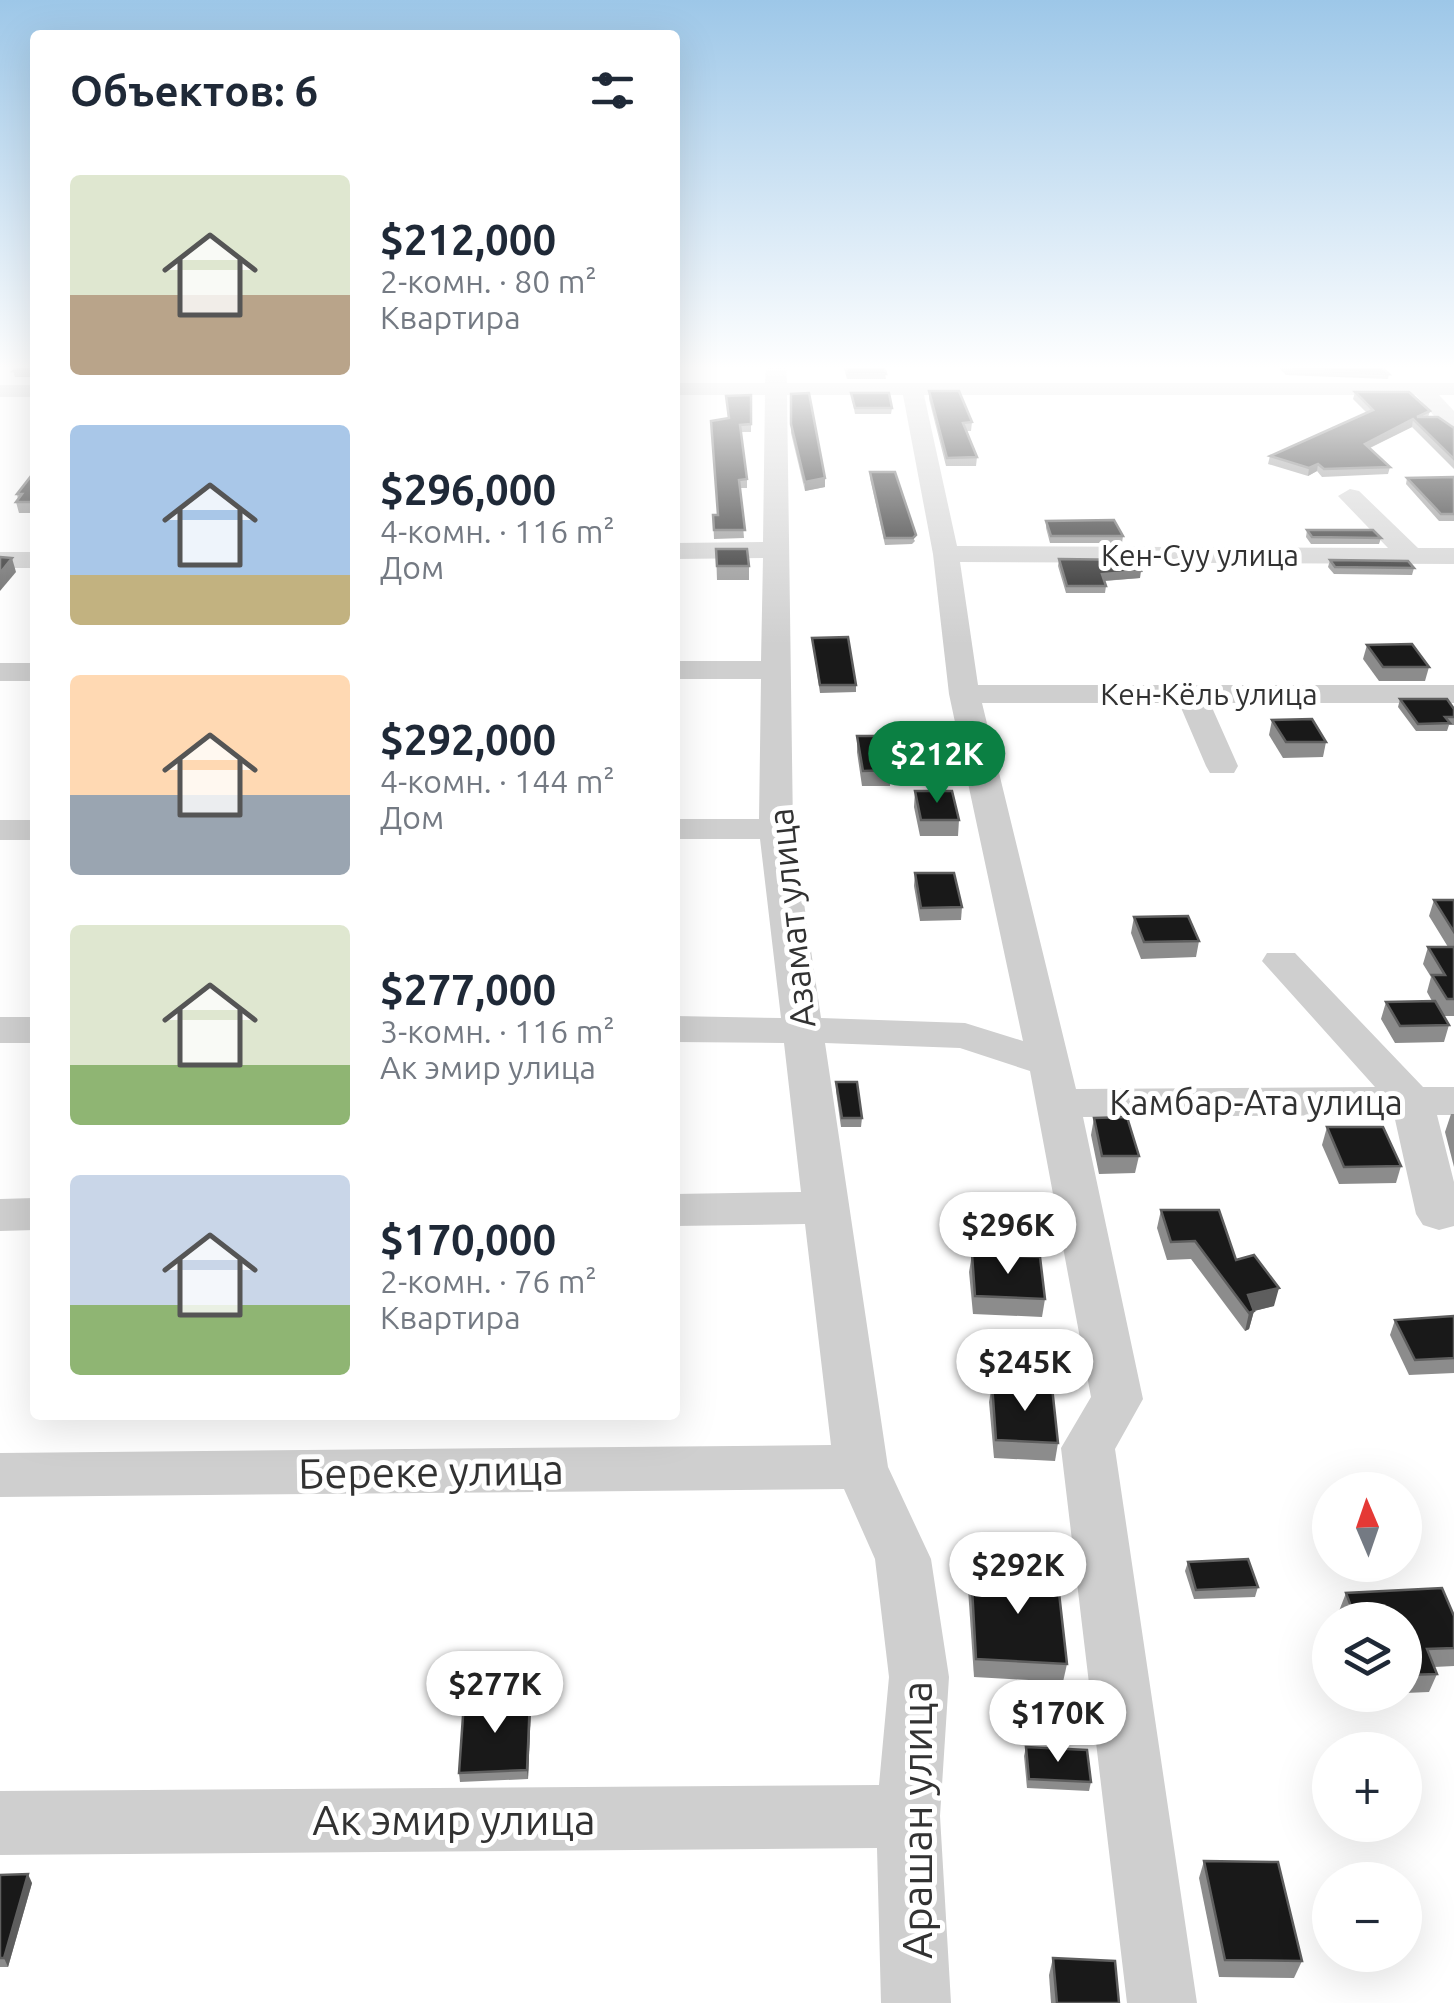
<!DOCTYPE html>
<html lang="ru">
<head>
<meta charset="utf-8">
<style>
  body { margin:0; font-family:Ubuntu,sans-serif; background:#f6f6f7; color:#1f2937; height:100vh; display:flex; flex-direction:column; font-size:38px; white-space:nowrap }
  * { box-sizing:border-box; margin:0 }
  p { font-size:32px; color:#747a83 }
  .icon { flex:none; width:55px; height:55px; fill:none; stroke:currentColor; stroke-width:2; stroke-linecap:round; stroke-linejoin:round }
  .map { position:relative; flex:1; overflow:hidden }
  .panel { position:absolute; left:30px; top:30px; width:650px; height:1390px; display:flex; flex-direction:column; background:#fff; border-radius:10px; box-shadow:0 10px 40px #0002 }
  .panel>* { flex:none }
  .needle { width:65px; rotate:358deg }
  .fabs { position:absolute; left:1312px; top:1472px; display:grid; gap:20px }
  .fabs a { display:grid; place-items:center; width:110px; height:110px; border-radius:50%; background:#fff; box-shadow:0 10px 40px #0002; font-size:50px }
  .price { position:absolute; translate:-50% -85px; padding:0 22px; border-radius:35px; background:#fff; color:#222; font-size:32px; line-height:65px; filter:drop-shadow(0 2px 5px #0008) }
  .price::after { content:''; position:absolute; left:50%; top:60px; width:30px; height:22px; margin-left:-15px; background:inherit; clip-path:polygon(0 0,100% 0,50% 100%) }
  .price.active { background:#0b8043; color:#fff }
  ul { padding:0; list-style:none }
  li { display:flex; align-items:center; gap:30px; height:250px; padding:0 40px }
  li span { display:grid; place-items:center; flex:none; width:280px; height:200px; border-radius:10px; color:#555 }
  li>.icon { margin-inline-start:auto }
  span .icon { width:120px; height:120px; fill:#fffc; stroke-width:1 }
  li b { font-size:42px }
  h2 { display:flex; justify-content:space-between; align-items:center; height:120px; padding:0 40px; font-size:42px }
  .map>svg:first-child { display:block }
</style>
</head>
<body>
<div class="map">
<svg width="1454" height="2003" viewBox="0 0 1454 2003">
  <rect width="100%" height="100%" fill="#fff"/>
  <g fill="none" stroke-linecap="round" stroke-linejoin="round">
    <!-- minor -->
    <g fill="#cfcfcf" fill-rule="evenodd">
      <path d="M766,365h20l1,18h667v12h-15l15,16v21l-8,-2 -30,-35h-492l33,151 431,2 -50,-52 12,-7 9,2 59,57h36v16l-494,-2 18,123h476v18h-244l28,63 -4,7h-24l-4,-7 -27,-63h-197l94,386 299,-2 -113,-126 5,-8h28l128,134h31v28h-17l17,67v44l-15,4 -16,-5 -7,-11 -22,-99 -311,2 60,282 -28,50 82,554h-70l-66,-555 30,-51 -61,-326 -70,-23 -135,-5 63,424 43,92 18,118 -9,139 11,187h-70l-4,-155 -877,7v-64l879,-6 10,-108 -14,-118 -31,-70 -844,8v-44l831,-8 -26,-221 -130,2v-32l126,-2 -17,-149 -109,-1v-26l106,2 -21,-179h-85v-20h84l2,-140h-86v-18h86l2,-103 -88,1v-16l88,-1 2,-147h-90v-12h90zM787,395h116l30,159 16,140 74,347 -58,-18 -144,-5 -28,-189z"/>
      <rect x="0" y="385" width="35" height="12"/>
      <rect x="0" y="552" width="35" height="16"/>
      <rect x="0" y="663" width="35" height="18"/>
      <rect x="0" y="820" width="35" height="20"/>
      <rect x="0" y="1017" width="35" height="26"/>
      <polygon points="35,1198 35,1230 0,1231 0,1199"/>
    </g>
  </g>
  <!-- wall -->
  <g fill="#8c8c8c">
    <polygon points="35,365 35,377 15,377 13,371"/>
    <polygon points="843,365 884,365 886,379 847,379"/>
    <polygon points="1276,365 1385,365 1387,366 1386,370 1389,374 1388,379 1286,375"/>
    <polygon points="929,391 972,422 971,431 966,431 977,457 976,466 946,466 929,399"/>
    <polygon points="1355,392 1430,411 1428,417 1454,428 1454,469 1412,427 1370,448 1390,467 1388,474 1322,477 1317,471 1308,476 1268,464 1270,456 1367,413 1353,399"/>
    <polygon points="851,393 892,408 891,414 855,414"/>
    <polygon points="791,394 825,478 825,487 805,491 791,433"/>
    <polygon points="751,395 751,432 741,432 747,479 747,488 740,488 744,538 714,539 713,515 718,515 728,418 726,396"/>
    <polygon points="35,471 35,513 19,513 16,502 18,500 17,494"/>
    <polygon points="870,472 915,541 912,544 885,545 870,478"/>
    <polygon points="1454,477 1454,521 1439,521 1406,484 1407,478"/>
    <polygon points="1046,521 1123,536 1122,543 1050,543 1046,528"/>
    <polygon points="1307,530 1381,538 1379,544 1311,544 1306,537"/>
    <polygon points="716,549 749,566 749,580 717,580"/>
    <polygon points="1059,559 1140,578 1105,581 1106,586 1105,593 1066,593 1058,566"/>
    <polygon points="1330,560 1414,568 1412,575 1334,574 1328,567"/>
    <polygon points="812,638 856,685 856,692 820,693"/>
    <polygon points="1367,645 1429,667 1425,681 1379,681 1363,659"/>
    <polygon points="1400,699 1454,709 1454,725 1449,725 1447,731 1416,731 1398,707"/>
    <polygon points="1272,720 1326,742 1323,757 1283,758 1269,735"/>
    <polygon points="857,736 891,770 890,786 862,786 857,752"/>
    <polygon points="915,791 959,820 958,836 920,836 914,807"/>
    <polygon points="915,873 962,907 961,920 920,921 914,886"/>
    <polygon points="1434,900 1454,900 1454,1016 1444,1016 1449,1025 1444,1042 1395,1043 1381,1019 1386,1002 1432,1001 1427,992 1431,977 1423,964 1428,947 1448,947 1429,916"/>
    <polygon points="1134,917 1199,941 1196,957 1141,959 1131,933"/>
    <polygon points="836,1082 862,1118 861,1127 841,1127 836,1091"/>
    <polygon points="1451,1114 1454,1114 1454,1167 1445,1132"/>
    <polygon points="1094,1118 1139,1156 1135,1173 1099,1174 1091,1135"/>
    <polygon points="1327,1127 1401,1166 1396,1183 1339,1184 1322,1145"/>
    <polygon points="1161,1210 1236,1260 1274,1306 1254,1311 1249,1329 1245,1331 1191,1259 1167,1260 1157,1228"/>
    <polygon points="972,1254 1045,1299 1042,1317 973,1314 969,1272"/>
    <polygon points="1454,1316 1454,1373 1409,1375 1390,1335 1395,1320"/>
    <polygon points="992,1384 1058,1443 1055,1461 994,1458 989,1402"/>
    <polygon points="1188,1562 1258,1587 1255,1597 1194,1599 1185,1571"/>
    <polygon points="971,1570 1067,1664 1063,1682 974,1677 968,1589"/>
    <polygon points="1346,1593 1454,1616 1454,1666 1434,1667 1437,1674 1429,1692 1405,1693 1405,1620 1342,1620 1339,1611"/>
    <polygon points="531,1708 528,1779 460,1782 459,1773"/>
    <polygon points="1026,1747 1091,1782 1089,1791 1027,1788 1024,1756"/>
    <polygon points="1204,1861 1302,1961 1294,1978 1219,1977 1199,1878"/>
    <polygon points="0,1875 32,1883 8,1967 0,1967"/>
    <polygon points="1053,1958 1119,2003 1051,2003 1049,1975"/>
  </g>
  <!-- shaded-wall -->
  <g fill="#5e5e5e">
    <polygon points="1413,419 1412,427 1363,451 1365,444"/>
    <polygon points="1318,464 1317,471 1308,476 1309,468"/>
    <polygon points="825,478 825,487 805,491 805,482"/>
    <polygon points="12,558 16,572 0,591 0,573"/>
    <polygon points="1141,571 1140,578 1101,581 1102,574"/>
    <polygon points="1279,1288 1274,1306 1254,1311 1249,1329 1245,1331 1249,1313 1248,1295"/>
    <polygon points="530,1699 531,1708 528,1779 527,1770"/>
    <polygon points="28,1874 32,1883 8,1967 4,1958"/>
  </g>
  <!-- building -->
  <g fill="#191919" stroke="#5e5e5e" stroke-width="2.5">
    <polygon points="19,365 35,365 35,371 13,371"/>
    <polygon points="845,365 884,365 886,374 847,374"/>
    <polygon points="1283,365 1385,365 1387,366 1381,366 1389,374 1287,369"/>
    <polygon points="929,391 959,391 972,422 963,423 977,457 947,458"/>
    <polygon points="1355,392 1409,392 1430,411 1417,417 1438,417 1454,428 1454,459 1413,419 1365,444 1390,467 1324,469 1318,464 1309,468 1270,456 1373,410"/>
    <polygon points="809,393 825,478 805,482 791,424 791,394"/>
    <polygon points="851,393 889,393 892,408 855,408"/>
    <polygon points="751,395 751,424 740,425 747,479 739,480 745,530 714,530 713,515 718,515 711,421 729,418 726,396"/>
    <polygon points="35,471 35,502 16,502 22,494 17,494"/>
    <polygon points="870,472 895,472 916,535 913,538 885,538"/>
    <polygon points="1454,477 1454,514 1441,514 1407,478"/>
    <polygon points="1114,520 1123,536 1051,536 1046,521"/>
    <polygon points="1307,530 1373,530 1381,538 1312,537"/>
    <polygon points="716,549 747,549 749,566 717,566"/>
    <polygon points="0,557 12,558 0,573"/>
    <polygon points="1059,559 1135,560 1141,571 1102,574 1106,586 1067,586"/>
    <polygon points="1330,560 1408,561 1414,568 1335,567"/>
    <polygon points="848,637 856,685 820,685 812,638"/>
    <polygon points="1412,644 1429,667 1383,667 1367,645"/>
    <polygon points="1400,699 1447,699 1454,709 1454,717 1445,717 1450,723 1418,724"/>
    <polygon points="1312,719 1326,742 1286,742 1272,720"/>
    <polygon points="857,736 884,736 891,770 863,771"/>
    <polygon points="915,791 952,791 959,820 921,820"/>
    <polygon points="915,873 954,873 962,907 921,908"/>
    <polygon points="1434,900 1454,900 1454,932"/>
    <polygon points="1188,916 1199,941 1144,942 1134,917"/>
    <polygon points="1428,947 1454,947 1454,999 1447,999 1432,975 1445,975"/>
    <polygon points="1435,1001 1449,1025 1400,1026 1386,1002"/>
    <polygon points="836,1082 857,1082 862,1118 842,1118"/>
    <polygon points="1127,1117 1139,1156 1102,1156 1094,1118"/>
    <polygon points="1327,1127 1383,1127 1401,1166 1344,1167"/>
    <polygon points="1161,1210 1219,1210 1236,1260 1254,1255 1279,1288 1248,1295 1254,1311 1249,1313 1195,1241 1171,1242"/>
    <polygon points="972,1254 1040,1257 1045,1299 975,1296"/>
    <polygon points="1454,1316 1454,1358 1415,1360 1395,1320"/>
    <polygon points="992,1384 1052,1387 1058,1443 996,1440"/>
    <polygon points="1248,1559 1258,1587 1196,1590 1188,1562"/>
    <polygon points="971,1570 1057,1575 1067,1664 976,1659"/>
    <polygon points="1442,1588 1454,1616 1454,1648 1427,1649 1437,1674 1405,1675 1405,1620 1356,1620 1346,1593"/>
    <polygon points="530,1699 527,1770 459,1773 464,1702"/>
    <polygon points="1026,1747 1087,1750 1091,1782 1029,1779"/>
    <polygon points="1204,1861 1278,1862 1302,1961 1225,1960"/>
    <polygon points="28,1874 4,1958 0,1958 0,1875"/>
    <polygon points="1053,1958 1115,1961 1119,2003 1057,2003"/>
  </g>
  <!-- sky -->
  <linearGradient id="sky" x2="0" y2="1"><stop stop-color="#9dc7e8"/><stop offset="0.57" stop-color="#fff"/><stop offset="1" stop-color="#fff" stop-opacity="0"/></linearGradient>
  <rect width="1454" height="645" fill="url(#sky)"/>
  <g text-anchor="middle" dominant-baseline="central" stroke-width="10" stroke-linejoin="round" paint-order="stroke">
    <!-- far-street labels -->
    <g font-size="30" fill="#323232" stroke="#fff">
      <text x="1200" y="555">Кен-Суу улица</text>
      <text x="1209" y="694">Кен-Кёль улица</text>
    </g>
    <!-- street labels -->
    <g font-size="35" fill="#323232" stroke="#fff">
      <text transform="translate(791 918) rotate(-96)">Азамат улица</text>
      <text x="1256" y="1102">Камбар-Ата улица</text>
    </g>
    <!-- near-street labels -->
    <g font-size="42" fill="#323232" stroke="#fff">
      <text transform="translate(431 1471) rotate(-1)">Береке улица</text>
      <text x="454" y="1819">Ак эмир улица</text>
      <text transform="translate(916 1820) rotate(-90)">Арашан улица</text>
    </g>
  </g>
</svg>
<div class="fabs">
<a><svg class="needle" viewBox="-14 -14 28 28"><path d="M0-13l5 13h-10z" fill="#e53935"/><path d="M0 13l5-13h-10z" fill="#747a83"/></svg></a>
<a><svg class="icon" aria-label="layers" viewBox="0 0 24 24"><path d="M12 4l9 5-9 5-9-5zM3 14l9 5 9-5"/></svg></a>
<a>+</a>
<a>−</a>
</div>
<b class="price active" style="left:937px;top:806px">$212K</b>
<b class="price" style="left:1008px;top:1277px">$296K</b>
<b class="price" style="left:1025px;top:1414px">$245K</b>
<b class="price" style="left:1018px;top:1617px">$292K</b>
<b class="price" style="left:495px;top:1736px">$277K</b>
<b class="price" style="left:1058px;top:1765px">$170K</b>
<section class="panel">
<h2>Объектов: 6<svg class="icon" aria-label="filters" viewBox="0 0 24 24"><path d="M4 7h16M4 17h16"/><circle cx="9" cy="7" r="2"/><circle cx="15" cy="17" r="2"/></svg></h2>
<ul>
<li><span style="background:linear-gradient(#dfe7d0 60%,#b9a48a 0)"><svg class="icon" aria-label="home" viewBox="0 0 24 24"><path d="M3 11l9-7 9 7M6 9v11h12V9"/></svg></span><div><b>$212,000</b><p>2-комн. · 80 m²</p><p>Квартира</p></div></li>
<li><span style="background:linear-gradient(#a9c7e8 75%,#c2b280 0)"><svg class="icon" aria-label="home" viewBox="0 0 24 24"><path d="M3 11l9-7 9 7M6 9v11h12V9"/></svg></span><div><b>$296,000</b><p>4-комн. · 116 m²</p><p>Дом</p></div></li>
<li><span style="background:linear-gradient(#ffd9b3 60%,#9aa5b1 0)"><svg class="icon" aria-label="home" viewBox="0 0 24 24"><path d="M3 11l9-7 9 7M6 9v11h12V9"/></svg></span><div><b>$292,000</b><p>4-комн. · 144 m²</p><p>Дом</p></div></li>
<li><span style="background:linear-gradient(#dfe7d0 70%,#8fb573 0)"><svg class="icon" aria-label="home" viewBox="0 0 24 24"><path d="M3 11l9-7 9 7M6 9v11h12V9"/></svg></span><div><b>$277,000</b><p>3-комн. · 116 m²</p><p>Ак эмир улица</p></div></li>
<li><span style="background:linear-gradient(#c9d6e8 65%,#8fb573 0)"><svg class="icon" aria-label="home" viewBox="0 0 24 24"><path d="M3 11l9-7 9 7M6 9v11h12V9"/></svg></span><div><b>$170,000</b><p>2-комн. · 76 m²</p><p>Квартира</p></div></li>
</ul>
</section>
</div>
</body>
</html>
